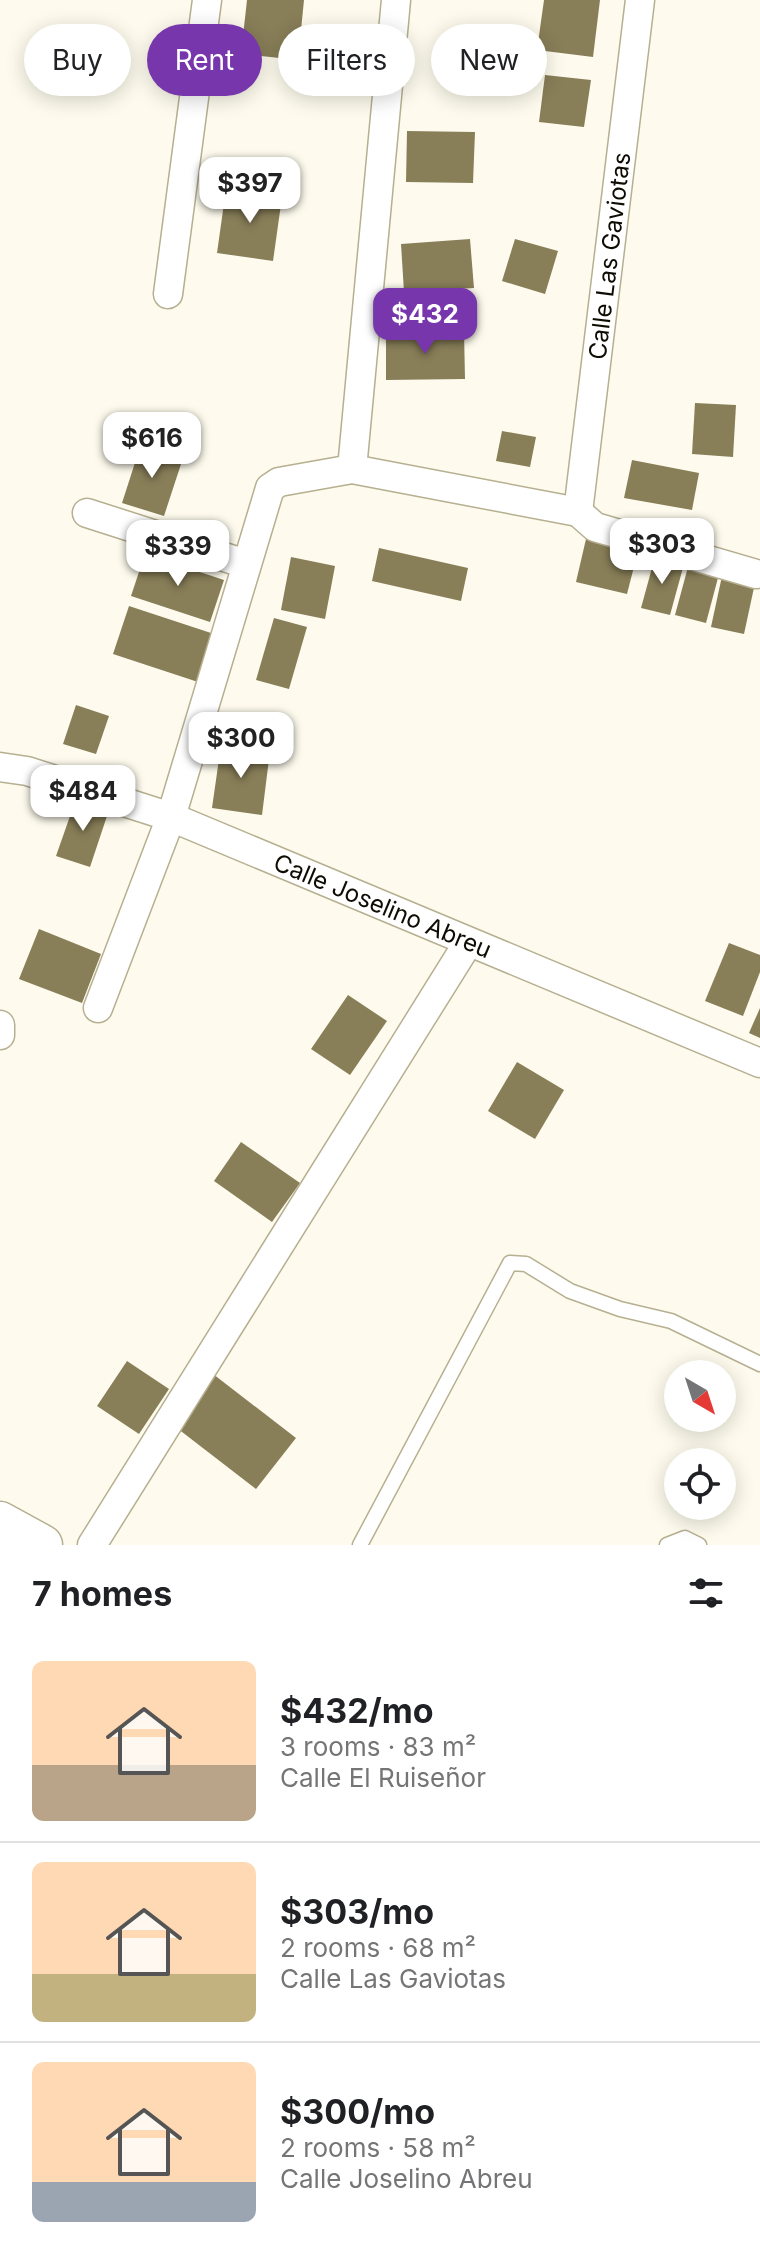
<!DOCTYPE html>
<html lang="en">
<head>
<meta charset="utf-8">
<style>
  body { margin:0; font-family:Inter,sans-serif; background:#f6f6f6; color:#202124; height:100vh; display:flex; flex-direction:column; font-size:30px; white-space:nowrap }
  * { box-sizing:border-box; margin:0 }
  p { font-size:26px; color:#757577 }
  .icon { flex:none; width:44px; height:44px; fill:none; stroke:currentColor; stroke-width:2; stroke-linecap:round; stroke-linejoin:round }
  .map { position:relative; height:1545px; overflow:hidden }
  .panel { display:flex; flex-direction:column; background:#fff; flex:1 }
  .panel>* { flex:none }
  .banner { position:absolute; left:24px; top:24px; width:712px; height:72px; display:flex; gap:16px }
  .needle { width:52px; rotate:141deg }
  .controls { position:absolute; left:664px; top:1360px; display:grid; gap:16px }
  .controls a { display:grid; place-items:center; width:72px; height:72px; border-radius:50%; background:#fff; box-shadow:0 4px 20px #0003; font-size:40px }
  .price { position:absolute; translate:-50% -68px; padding:0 18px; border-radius:16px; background:#fff; color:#222; font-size:26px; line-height:52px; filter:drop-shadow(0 2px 4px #0008) }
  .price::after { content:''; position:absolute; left:50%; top:48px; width:24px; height:18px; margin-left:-12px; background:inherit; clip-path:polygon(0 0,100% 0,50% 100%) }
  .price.on { background:#7736ab; color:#fff }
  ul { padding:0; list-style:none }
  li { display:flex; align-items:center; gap:24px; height:200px; padding:0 32px }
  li+li { border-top:2px solid #e0e0e0 }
  li span { display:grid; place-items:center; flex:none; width:224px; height:160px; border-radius:12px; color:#555 }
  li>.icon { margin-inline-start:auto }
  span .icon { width:96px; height:96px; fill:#fffc; stroke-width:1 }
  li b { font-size:34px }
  h2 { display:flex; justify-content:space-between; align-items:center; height:96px; padding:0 32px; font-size:34px }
  .pill { padding:0 28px; border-radius:36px; background:#fff; box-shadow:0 4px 20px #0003; font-size:28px; line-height:72px }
  .pill.on { background:#7736ab; color:#fff }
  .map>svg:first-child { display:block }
</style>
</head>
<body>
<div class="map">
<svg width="760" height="1545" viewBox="0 0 760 1545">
  <rect width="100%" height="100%" fill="#fefbee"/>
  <!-- building -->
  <g fill="#887e58">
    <polygon points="247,0 304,0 298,60 241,54"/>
    <polygon points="544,0 600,0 593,57 537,50"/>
    <polygon points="545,75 591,80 584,127 539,122"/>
    <polygon points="407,131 475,132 473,183 406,182"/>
    <polygon points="226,189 282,197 273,261 217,253"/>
    <polygon points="470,239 474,288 404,292 401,244"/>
    <polygon points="515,239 558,251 545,294 502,281"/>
    <polygon points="464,331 465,379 386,380 386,332"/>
    <polygon points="695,403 736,405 733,457 692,454"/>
    <polygon points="502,431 536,437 530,467 496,461"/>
    <polygon points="141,444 183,458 164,516 122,503"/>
    <polygon points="632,460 699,473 692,510 624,498"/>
    <polygon points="586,539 638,551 627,594 576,582"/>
    <polygon points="379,548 468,568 461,601 372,581"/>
    <polygon points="145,554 224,580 210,622 131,596"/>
    <polygon points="291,557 335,566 325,619 281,610"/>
    <polygon points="655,557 684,564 670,615 641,608"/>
    <polygon points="688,567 719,574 706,623 675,615"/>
    <polygon points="722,576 755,583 744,634 711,627"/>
    <polygon points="129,606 214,634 198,682 113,654"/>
    <polygon points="274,618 307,627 289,689 256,680"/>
    <polygon points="76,705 109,716 96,754 63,744"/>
    <polygon points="221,745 270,751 262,815 212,808"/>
    <polygon points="76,799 109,810 90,867 56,856"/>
    <polygon points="39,929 101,954 82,1003 19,979"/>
    <polygon points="729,943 760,955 760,972 743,1016 705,1001"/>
    <polygon points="348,995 387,1021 350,1075 311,1049"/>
    <polygon points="760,1008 760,1038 749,1033"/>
    <polygon points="517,1062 564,1090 535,1139 488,1111"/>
    <polygon points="241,1142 300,1183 272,1222 214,1181"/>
    <polygon points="127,1361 169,1389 139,1434 97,1406"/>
    <polygon points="213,1374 296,1438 256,1489 173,1425"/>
  </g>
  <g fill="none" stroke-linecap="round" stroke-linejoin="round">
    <defs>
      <g id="service">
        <polyline points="360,1545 510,1263 526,1264 570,1291 620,1309 671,1321 760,1364"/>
        <polyline points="667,1545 685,1538 699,1545"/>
      </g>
      <g id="minor">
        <polyline points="168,294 207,0"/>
        <polyline points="352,469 396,0"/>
        <path id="s1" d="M578,512l62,-512"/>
        <polyline points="87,513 246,564"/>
        <path id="s2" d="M0,767l27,4 144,46 589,246"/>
        <polyline points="98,1008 171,817 270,488 279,482 352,469 578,512 595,527 756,574"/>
        <polyline points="0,1025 0,1035"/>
        <polyline points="92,1545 468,943"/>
      </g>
      <polyline id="secondary" points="0,1522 42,1545"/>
    </defs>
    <!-- service casing -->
    <use href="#service" stroke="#b6af90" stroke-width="17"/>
    <!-- minor casing -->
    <use href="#minor" stroke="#b6af90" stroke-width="31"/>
    <!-- secondary casing -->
    <use href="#secondary" stroke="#b6af90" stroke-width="43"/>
    <!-- service -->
    <use href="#service" stroke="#fff" stroke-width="14"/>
    <!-- minor -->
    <use href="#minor" stroke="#fff" stroke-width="28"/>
    <!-- secondary -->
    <use href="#secondary" stroke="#fff" stroke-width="40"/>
  </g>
  <g text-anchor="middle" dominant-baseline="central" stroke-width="6" stroke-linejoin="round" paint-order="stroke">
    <!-- street labels -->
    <g font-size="24" fill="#0f0c03" stroke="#fff">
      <text stroke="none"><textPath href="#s1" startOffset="258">Calle Las Gaviotas</textPath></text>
      <text stroke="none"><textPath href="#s2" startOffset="408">Calle Joselino Abreu</textPath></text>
    </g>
  </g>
</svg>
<div class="controls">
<a><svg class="needle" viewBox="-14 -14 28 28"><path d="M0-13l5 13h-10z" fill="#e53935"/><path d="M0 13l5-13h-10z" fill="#757577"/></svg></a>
<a><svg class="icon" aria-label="locate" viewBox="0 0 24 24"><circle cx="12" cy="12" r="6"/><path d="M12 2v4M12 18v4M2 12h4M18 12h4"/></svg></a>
</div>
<b class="price" style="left:250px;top:225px">$397</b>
<b class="price on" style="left:425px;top:356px">$432</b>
<b class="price" style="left:152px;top:480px">$616</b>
<b class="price" style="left:662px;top:586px">$303</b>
<b class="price" style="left:178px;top:588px">$339</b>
<b class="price" style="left:241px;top:780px">$300</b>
<b class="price" style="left:83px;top:833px">$484</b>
<div class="banner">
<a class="pill">Buy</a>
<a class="pill on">Rent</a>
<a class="pill">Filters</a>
<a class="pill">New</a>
</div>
</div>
<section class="panel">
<h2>7 homes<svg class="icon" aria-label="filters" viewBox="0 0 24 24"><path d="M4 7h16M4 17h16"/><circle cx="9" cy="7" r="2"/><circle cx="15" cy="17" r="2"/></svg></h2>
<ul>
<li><span style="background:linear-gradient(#ffd9b3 65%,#b9a48a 0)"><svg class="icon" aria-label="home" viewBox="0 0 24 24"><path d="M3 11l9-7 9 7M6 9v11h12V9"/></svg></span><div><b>$432/mo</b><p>3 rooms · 83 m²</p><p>Calle El Ruiseñor</p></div></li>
<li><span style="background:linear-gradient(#ffd9b3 70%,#c2b280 0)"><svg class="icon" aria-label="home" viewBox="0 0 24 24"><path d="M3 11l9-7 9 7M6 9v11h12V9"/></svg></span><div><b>$303/mo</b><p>2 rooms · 68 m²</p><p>Calle Las Gaviotas</p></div></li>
<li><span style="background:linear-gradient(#ffd9b3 75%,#9aa5b1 0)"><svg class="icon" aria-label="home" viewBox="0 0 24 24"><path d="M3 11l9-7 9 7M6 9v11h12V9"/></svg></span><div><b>$300/mo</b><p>2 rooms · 58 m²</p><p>Calle Joselino Abreu</p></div></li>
</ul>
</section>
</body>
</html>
